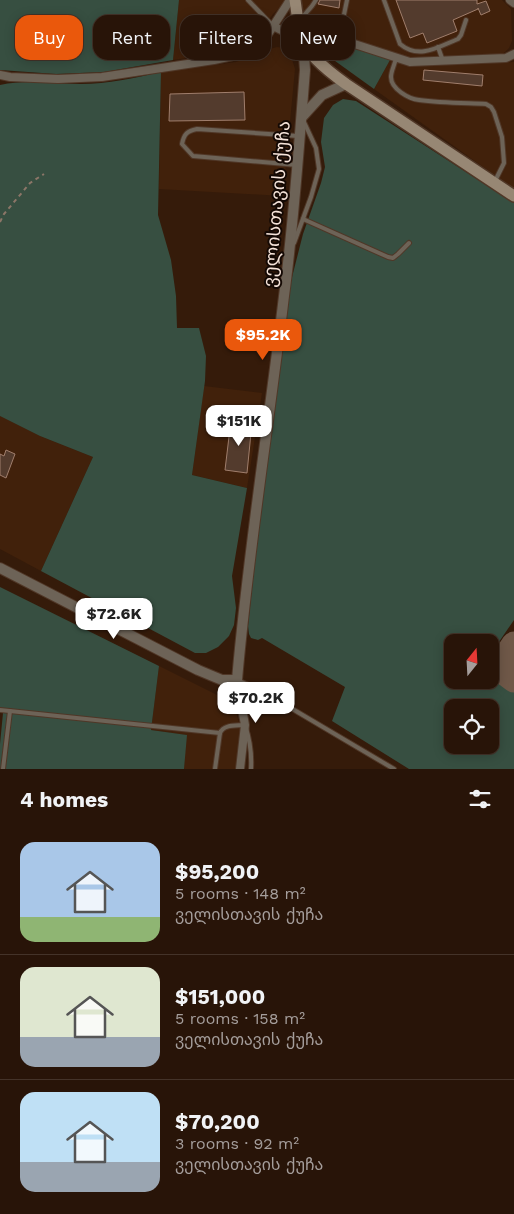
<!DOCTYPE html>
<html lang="en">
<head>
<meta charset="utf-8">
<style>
  body { margin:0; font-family:"Work Sans","Noto Sans Georgian",sans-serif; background:#342116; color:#f1f3f6; height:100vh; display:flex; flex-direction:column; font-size:19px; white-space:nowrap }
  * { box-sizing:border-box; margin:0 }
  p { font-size:16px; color:#a59e9c }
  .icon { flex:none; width:28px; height:28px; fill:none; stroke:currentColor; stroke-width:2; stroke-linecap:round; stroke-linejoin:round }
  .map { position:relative; height:769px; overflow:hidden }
  .drawer { display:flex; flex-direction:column; background:#281408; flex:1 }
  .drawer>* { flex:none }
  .top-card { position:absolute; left:15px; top:15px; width:485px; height:45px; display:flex; gap:10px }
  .needle { width:32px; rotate:18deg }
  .controls { position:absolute; left:444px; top:634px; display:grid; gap:10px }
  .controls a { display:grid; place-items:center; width:55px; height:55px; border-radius:10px; background:#281408; box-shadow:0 2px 12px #0003,0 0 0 1px #443329; font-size:25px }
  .price { position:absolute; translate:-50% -42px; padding:0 11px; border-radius:10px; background:#fff; color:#222; font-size:16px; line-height:32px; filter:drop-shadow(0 1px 2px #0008) }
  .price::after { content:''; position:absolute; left:50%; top:30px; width:15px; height:11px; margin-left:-8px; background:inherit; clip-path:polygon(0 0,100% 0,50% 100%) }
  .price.current { background:#ea580c; color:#fff }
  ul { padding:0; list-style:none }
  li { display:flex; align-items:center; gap:15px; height:125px; padding:0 20px }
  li+li { border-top:1px solid #443329 }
  li span { display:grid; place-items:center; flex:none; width:140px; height:100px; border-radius:15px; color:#555 }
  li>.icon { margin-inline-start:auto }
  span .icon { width:60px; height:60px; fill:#fffc; stroke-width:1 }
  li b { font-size:21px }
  h2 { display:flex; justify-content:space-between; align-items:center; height:60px; padding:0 20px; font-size:21px }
  .pill { padding:0 18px; border-radius:15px; background:#281408; box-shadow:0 2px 12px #0003,0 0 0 1px #443329; font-size:18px; line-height:45px }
  .pill.current { background:#ea580c; color:#fff }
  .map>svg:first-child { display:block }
</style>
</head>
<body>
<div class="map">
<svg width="514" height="769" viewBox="0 0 514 769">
  <rect width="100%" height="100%" fill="#351b0a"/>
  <!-- built -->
  <g fill="#41210b">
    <polygon points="179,0 287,0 273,14 256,38 220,53 173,60"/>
    <polygon points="300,0 502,0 511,9 512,41 509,48 503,54 411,58 310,36 306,28 299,7"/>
    <polygon points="277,47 285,48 291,56 295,69 283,196 159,189 161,72 236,62 266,50"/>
    <polygon points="390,60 413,66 514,62 514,189 374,89"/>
    <polygon points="204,386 262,393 247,488 192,475"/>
    <polygon points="0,416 40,436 93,457 41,571 0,549"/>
    <polygon points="159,666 233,703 241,729 237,769 184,769 186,735 151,730"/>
  </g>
  <!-- green -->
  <g fill="#374f41" fill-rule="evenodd">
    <polygon points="0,0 179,0 173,60 104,72 56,74 0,70"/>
    <polygon points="340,42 390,60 374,89 324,53 322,47 326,43"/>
    <path d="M161,72l-3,143 13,45 5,36 1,32h22l7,28 -1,25 -13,94 55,13 -15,88 4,32 -2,17 -5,11 -11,11 -12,6h-11l-154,-82 52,-114 -53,-21 -40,-20v-331c27,-6 54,-1 81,-1 27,0 53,-6 80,-12z"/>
    <path d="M343,99l13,2 158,102v417l-24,35v-13h-38v38h38v-6l24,18v77h-105l-77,-48 13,-34 -83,-49 -4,2 -7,-2 -2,-4 -1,-8 19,-180 22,-157 14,-55 18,-51 4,-16 -4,-25 3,-24 9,-13zM452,708h38v37h-38z"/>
    <polygon points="0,587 159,666 151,730 187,735 184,769 0,769 0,744 3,713 0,713"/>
  </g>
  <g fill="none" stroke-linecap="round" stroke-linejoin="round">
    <!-- taxiway -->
    <polyline stroke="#6f5848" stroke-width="25" points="514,644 504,659 502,667 506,674 514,680"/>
  </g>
  <!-- building -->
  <g fill="#533b2d" stroke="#a07e6c">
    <polygon points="320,0 340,0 339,8 318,4"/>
    <polygon points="396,0 477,0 477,4 486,1 490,11 481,15 478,8 478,9 453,20 457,31 427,43 423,33 410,38"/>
    <polygon points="424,70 483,75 482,86 423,80"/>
    <polygon points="244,92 245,120 169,121 170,94"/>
    <polygon points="231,420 252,423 247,473 225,470"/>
    <polygon points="6,450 15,454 6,478 0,475 0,454 4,456"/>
  </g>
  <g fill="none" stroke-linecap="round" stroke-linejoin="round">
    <defs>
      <g id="service">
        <polyline points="248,0 273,26"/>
        <path d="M384,0l16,44c19,16 38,3 58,-5l3,-4 5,-15"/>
        <polyline points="300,20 312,6 316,0"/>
        <polyline points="339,39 347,0"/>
        <polyline points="438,47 443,61"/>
        <path d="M396,58c-1,6 -5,13 -5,19 0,12 18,22 28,23 22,3 46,3 67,4l5,3 3,5 8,25 2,26 -9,18"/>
        <path d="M297,165l-104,-9 -11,-12c2,-10 5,-13 15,-15l101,7"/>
        <polyline points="303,219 388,257 393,258 398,254 409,243"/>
        <polyline points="294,243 311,197 319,169 316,148 304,122"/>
        <polyline points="237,680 262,691 394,769"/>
        <path d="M0,710l220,23c4,-9 16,-7 25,-8 5,15 7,28 6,44"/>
        <polyline points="3,769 10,711"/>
        <polyline points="215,769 220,733"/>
      </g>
      <g id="minor">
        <polyline points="510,0 514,3"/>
        <polyline points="273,26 303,41 315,39 339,39 410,62 506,58 514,54"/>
        <polyline points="0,75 10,77 58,79 102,77 214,60 242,54 261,45 290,0"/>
        <polyline points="237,680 245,725 240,769"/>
      </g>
      <g id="tertiary">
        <polyline points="302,117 322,95 346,84"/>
        <path d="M0,568l198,102 24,10h15c11,-128 32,-256 47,-384 10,-75 15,-151 21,-226l-2,-28"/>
      </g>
      <path id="secondary" d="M295,0c2,13 3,27 7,39 6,17 30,35 44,45l168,112"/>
    </defs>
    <!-- service casing -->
    <use href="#service" stroke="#503727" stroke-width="6"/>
    <!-- minor casing -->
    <use href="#minor" stroke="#503727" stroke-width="10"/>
    <!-- tertiary casing -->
    <use href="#tertiary" stroke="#503727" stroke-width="12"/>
    <!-- secondary casing -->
    <use href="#secondary" stroke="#503727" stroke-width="14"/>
    <!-- path -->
    <polyline stroke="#8c7668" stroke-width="2" stroke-dasharray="4 4" stroke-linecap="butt" points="0,222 4,214 30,183 44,174"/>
    <!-- service -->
    <use href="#service" stroke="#6d6357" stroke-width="4"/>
    <!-- minor -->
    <use href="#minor" stroke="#6d6357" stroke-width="8"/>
    <!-- tertiary -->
    <use href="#tertiary" stroke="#6d6357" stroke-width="10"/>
    <!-- secondary -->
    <use href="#secondary" stroke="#978774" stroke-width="11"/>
  </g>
  <g text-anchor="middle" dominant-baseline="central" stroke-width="4" stroke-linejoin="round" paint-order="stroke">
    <!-- street labels -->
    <g font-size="18" fill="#f5e3d9" stroke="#140904">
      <text transform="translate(276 204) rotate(-85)">ველისთავის ქუჩა</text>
    </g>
  </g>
</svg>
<div class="controls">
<a><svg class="needle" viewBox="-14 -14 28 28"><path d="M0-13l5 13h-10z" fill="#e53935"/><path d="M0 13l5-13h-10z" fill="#a59e9c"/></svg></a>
<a><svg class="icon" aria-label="locate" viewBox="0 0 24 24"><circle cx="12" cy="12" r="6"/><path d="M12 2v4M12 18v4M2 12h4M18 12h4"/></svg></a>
</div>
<b class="price current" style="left:263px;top:361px">$95.2K</b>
<b class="price" style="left:239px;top:447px">$151K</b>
<b class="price" style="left:114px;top:640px">$72.6K</b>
<b class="price" style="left:256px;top:724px">$70.2K</b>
<div class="top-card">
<a class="pill current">Buy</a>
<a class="pill">Rent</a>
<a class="pill">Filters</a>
<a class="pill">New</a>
</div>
</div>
<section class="drawer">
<h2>4 homes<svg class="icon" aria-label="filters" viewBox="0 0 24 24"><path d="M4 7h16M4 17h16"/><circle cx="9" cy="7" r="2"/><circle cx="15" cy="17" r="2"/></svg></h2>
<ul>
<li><span style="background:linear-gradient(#a9c7e8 75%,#8fb573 0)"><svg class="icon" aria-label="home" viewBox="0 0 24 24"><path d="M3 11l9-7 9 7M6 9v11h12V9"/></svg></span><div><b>$95,200</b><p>5 rooms · 148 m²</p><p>ველისთავის ქუჩა</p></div></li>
<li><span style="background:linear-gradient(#dfe7d0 70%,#9aa5b1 0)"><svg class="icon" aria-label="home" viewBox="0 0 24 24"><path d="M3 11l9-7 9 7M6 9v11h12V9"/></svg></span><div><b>$151,000</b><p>5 rooms · 158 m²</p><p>ველისთავის ქუჩა</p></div></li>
<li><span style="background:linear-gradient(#bfe0f5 70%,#9aa5b1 0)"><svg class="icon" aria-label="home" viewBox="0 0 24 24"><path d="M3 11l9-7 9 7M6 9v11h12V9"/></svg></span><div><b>$70,200</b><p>3 rooms · 92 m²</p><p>ველისთავის ქუჩა</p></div></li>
</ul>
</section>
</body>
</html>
